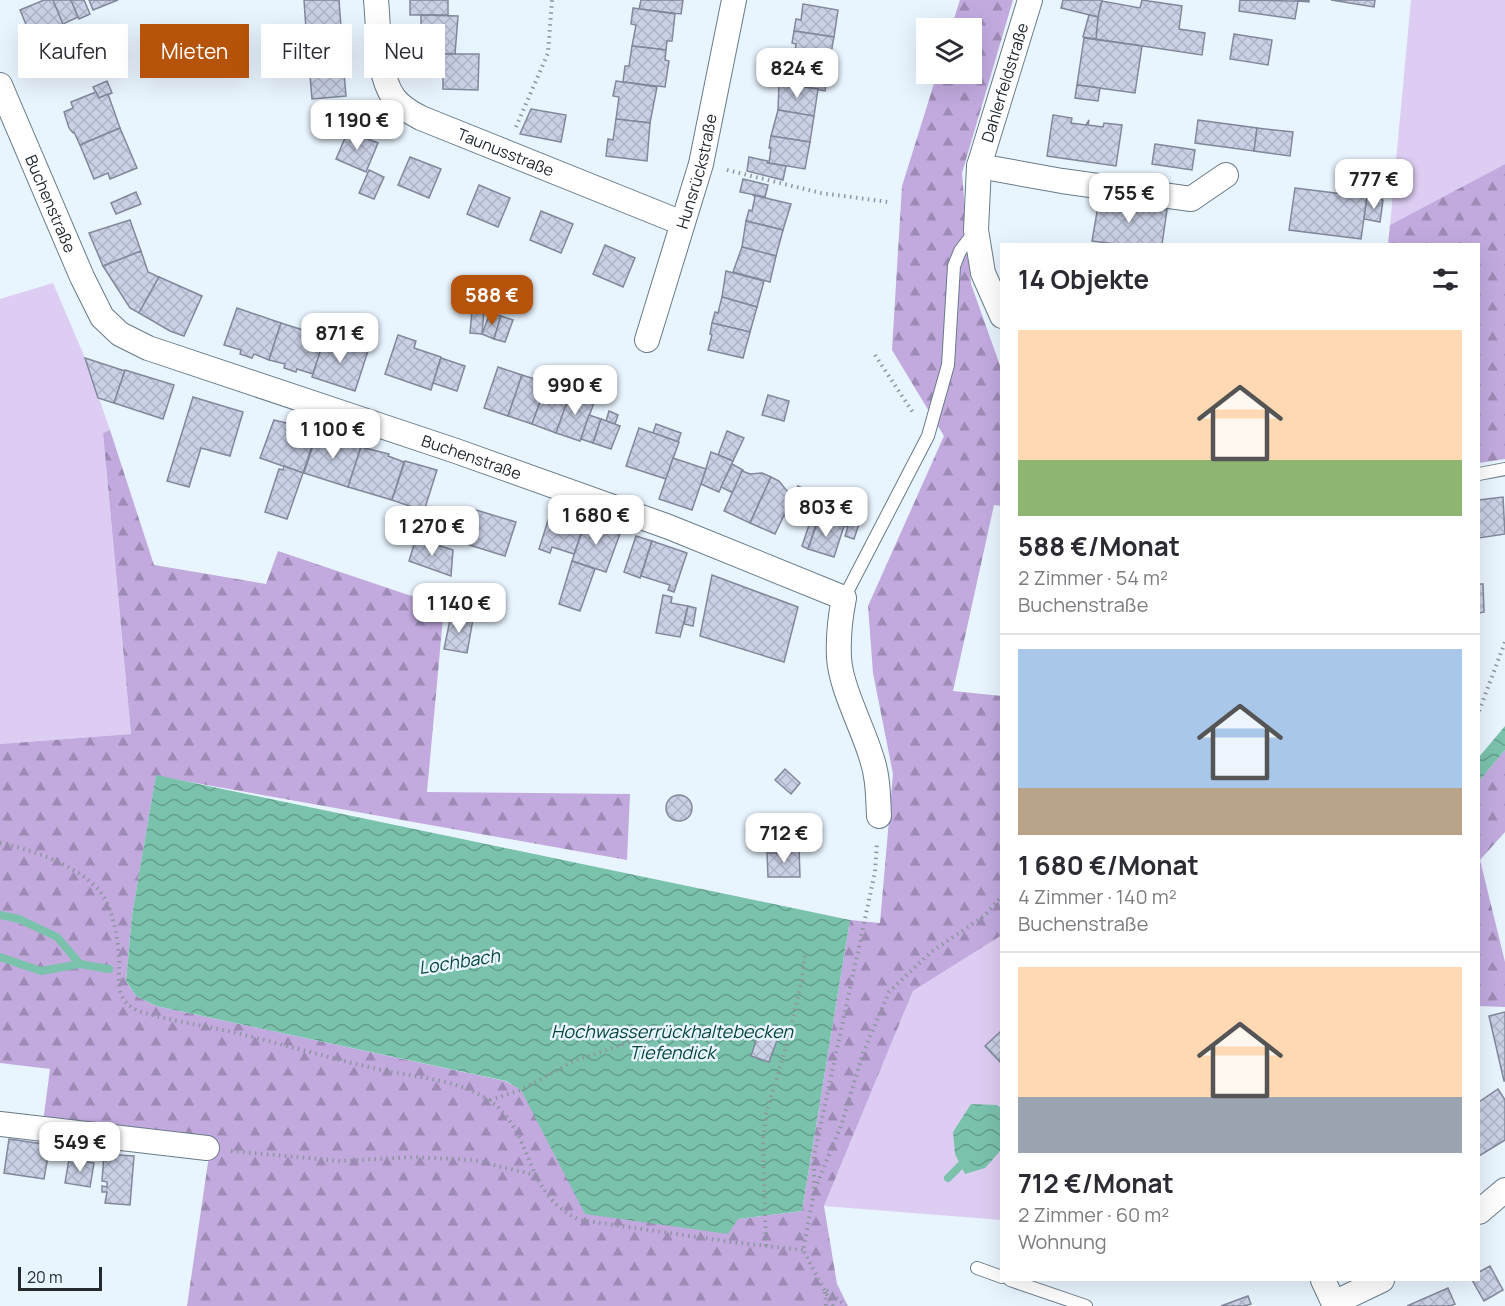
<!DOCTYPE html>
<html lang="de">
<head>
<meta charset="utf-8">
<style>
  body { margin:0; font-family:Manrope,sans-serif; background:#f2f2f3; color:#2b2b33; height:100vh; display:flex; flex-direction:column; font-size:22px; white-space:nowrap }
  * { box-sizing:border-box; margin:0 }
  p { font-size:20px; color:#7c7c81 }
  .icon { flex:none; width:33px; height:33px; fill:none; stroke:currentColor; stroke-width:2; stroke-linecap:round; stroke-linejoin:round }
  .map { position:relative; flex:1; overflow:hidden }
  .drawer { position:absolute; left:1000px; top:243px; width:480px; height:1038px; display:flex; flex-direction:column; background:#fff; border-radius:0px; box-shadow:0 6px 24px #0002 }
  .drawer>* { flex:none }
  .hud { position:absolute; left:18px; top:24px; width:570px; height:54px; display:flex; gap:12px }
  .buttons { position:absolute; left:916px; top:18px; display:grid; gap:12px }
  .buttons a { display:grid; place-items:center; width:66px; height:66px; border-radius:0px; background:#fff; box-shadow:0 6px 24px #0002; font-size:30px }
  .scale { position:absolute; left:18px; bottom:15px; width:84px; box-sizing:border-box; padding-left:6px; border:3px solid #222a30; border-top:0; font-size:16px; line-height:21px; white-space:nowrap; color:#222a30; -webkit-text-stroke:4px #e8f4fe; paint-order:stroke }
  .price { position:absolute; translate:-50% -51px; padding:0 14px; border-radius:12px; background:#fff; color:#222; font-size:20px; line-height:39px; filter:drop-shadow(0 2px 3px #0008) }
  .price::after { content:''; position:absolute; left:50%; top:36px; width:18px; height:14px; margin-left:-9px; background:inherit; clip-path:polygon(0 0,100% 0,50% 100%) }
  .price.selected { background:#b45309; color:#fff }
  ul { padding:0; list-style:none }
  li { display:grid; align-content:center; gap:12px; height:318px; padding:0 18px }
  li+li { border-top:2px solid #e1e1e2 }
  li span { display:grid; place-items:center; height:186px; border-radius:0px; color:#555 }
  li>.icon { margin-inline-start:auto }
  span .icon { width:108px; height:108px; fill:#fffc; stroke-width:1 }
  li b { font-size:26px }
  h2 { display:flex; justify-content:space-between; align-items:center; height:72px; padding:0 18px; font-size:26px }
  .tag { padding:0 21px; border-radius:0px; background:#fff; box-shadow:0 6px 24px #0002; font-size:21px; line-height:54px }
  .tag.selected { background:#b45309; color:#fff }
  .map>svg:first-child { display:block }
</style>
</head>
<body>
<div class="map">
<svg width="1505" height="1306" viewBox="0 0 1505 1306">
  <defs>
    <pattern id="forest-firs" width="22" height="20" patternUnits="userSpaceOnUse" patternTransform="scale(1.5)"><rect width="22" height="20" fill="#c2aadf"/><path d="M5 1l3.5 6h-7zM16 11l3.5 6h-7z" fill="#9d8bb5"/></pattern>
    <pattern id="water-waves" width="16" height="10" patternUnits="userSpaceOnUse" patternTransform="scale(1.5)"><rect width="16" height="10" fill="#7bc2ad"/><path d="M0 5q4-4 8 0t8 0" fill="none" stroke="#649e8d"/></pattern>
    <pattern id="building-cross-hatch" width="8" height="8" patternUnits="userSpaceOnUse" patternTransform="scale(1.5)"><rect width="8" height="8" fill="#cad1e6"/><path d="M0 0l8 8M0 8l8-8" fill="none" stroke="#adb4c6"/></pattern>
  </defs>
  <rect width="100%" height="100%" fill="#e8f4fe"/>
  <!-- green -->
  <g fill="#ddcdf2">
    <polygon points="1411,0 1505,0 1505,164 1390,225"/>
    <polygon points="53,283 85,358 110,430 103,433 131,734 0,744 0,299"/>
    <polygon points="1002,935 1002,1220 824,1206 913,991"/>
  </g>
  <!-- forest -->
  <g fill="url(#forest-firs)">
    <polygon points="960,0 1013,0 962,173 971,284 1002,371 1002,506 994,505 953,691 1002,696 1002,935 913,991 824,1206 837,1284 848,1306 187,1306 211,1142 43,1122 50,1069 0,1063 0,744 131,734 103,433 110,430 154,565 266,584 278,551 444,607 427,792 630,794 627,860 156,776 132,915 126,981 136,996 156,1006 505,1081 521,1090 532,1109 738,1219 802,1211 850,920 880,923 893,774 873,673 868,606 944,436 892,350 902,186 937,74 972,74 972,28 951,28"/>
    <polygon points="1505,164 1505,459 1479,463 1479,244 1388,244 1390,225"/>
    <polygon points="1505,750 1505,832 1480,860 1505,962 1505,1007 1479,1006 1479,781"/>
  </g>
  <!-- water -->
  <g fill="url(#water-waves)">
    <polygon points="1505,726 1505,750 1479,781 1479,757"/>
    <polygon points="156,775 850,920 802,1211 738,1219 728,1234 585,1214 521,1090 506,1081 156,1006 136,996 126,981 132,915"/>
    <polygon points="971,1104 997,1105 1002,1109 1002,1149 985,1168 965,1174 955,1154 953,1132"/>
  </g>
  <g fill="none" stroke-linecap="round" stroke-linejoin="round">
    <!-- stream -->
    <g stroke="#7bc2ad" stroke-width="8">
      <polyline points="0,915 19,919 57,937 80,964"/>
      <polyline points="0,957 41,971 80,964 109,969"/>
      <polyline points="948,1178 967,1159"/>
    </g>
  </g>
  <!-- building -->
  <g fill="url(#building-cross-hatch)" stroke="#82889c" stroke-width="1.5">
    <polygon points="44,0 53,0 64,26 32,39 20,10"/>
    <polygon points="53,0 71,0 78,17 63,24"/>
    <polygon points="71,0 84,0 90,14 79,19"/>
    <polygon points="89,0 118,0 93,10"/>
    <polygon points="304,0 339,0 341,27 306,29"/>
    <rect x="410" y="0" width="38" height="15"/>
    <polygon points="641,0 683,0 681,14 639,9"/>
    <polygon points="1063,0 1102,0 1098,17 1061,8"/>
    <polygon points="1142,0 1182,6 1179,29 1205,33 1202,55 1096,39 1098,17 1102,1 1140,8"/>
    <polygon points="1240,0 1292,1 1309,0 1309,2 1298,1 1295,19 1239,11"/>
    <polygon points="1331,0 1375,0 1374,7"/>
    <polygon points="803,4 838,10 834,37 794,31 796,19 801,20"/>
    <polygon points="633,8 675,14 672,41 667,41 666,50 632,46 636,25 631,24"/>
    <polygon points="421,15 458,16 455,54 421,53"/>
    <polygon points="1089,15 1098,17 1096,39 1083,37"/>
    <polygon points="794,31 834,37 829,64 794,58 796,44 792,43"/>
    <polygon points="1234,34 1272,40 1268,65 1230,59"/>
    <polygon points="1084,38 1142,46 1135,93 1077,85"/>
    <polygon points="632,46 666,50 665,60 669,61 665,87 623,82 625,66 629,66"/>
    <polygon points="443,54 479,54 478,90 443,89"/>
    <polygon points="794,58 829,64 825,91 786,84 788,72 792,73"/>
    <polygon points="343,61 346,96 312,99 309,64"/>
    <polygon points="107,81 112,93 99,98 93,87"/>
    <polygon points="616,81 657,87 650,123 616,119 619,97 613,96"/>
    <polygon points="779,83 818,89 814,116 778,110"/>
    <polygon points="1077,85 1100,88 1098,101 1075,98"/>
    <polygon points="96,92 99,98 108,94 120,128 80,145 74,132 73,133 69,128 64,112 73,108 71,102"/>
    <polygon points="531,109 566,115 561,142 520,134"/>
    <polygon points="778,110 814,116 810,142 771,136"/>
    <polygon points="1053,115 1072,118 1071,123 1086,125 1089,120 1088,125 1103,127 1104,123 1122,125 1116,166 1047,156"/>
    <polygon points="616,119 650,123 647,161 606,156 608,139 613,140"/>
    <polygon points="1198,120 1257,128 1254,151 1195,143"/>
    <polygon points="120,128 137,168 110,179 108,173 94,179 80,145"/>
    <polygon points="1257,128 1293,132 1290,156 1254,151"/>
    <polygon points="348,131 378,143 366,172 336,159"/>
    <polygon points="771,136 810,142 805,169 769,163 771,148 769,148"/>
    <polygon points="1155,144 1195,150 1192,170 1152,164"/>
    <polygon points="410,157 441,169 429,198 398,185"/>
    <polygon points="749,157 768,161 767,163 786,166 783,180 747,171"/>
    <polygon points="369,170 384,177 374,199 359,193"/>
    <polygon points="743,179 768,185 765,197 740,192"/>
    <polygon points="479,185 510,198 498,227 467,214"/>
    <polygon points="1295,188 1367,197 1361,239 1289,230"/>
    <polygon points="136,192 141,204 116,214 111,203"/>
    <polygon points="753,195 791,204 783,230 746,221 749,210 752,211 755,197"/>
    <polygon points="1367,197 1383,200 1380,222 1364,219"/>
    <polygon points="1099,200 1167,210 1162,244 1116,244 1092,241"/>
    <polygon points="541,211 573,224 561,253 530,240"/>
    <polygon points="130,220 141,251 103,266 89,233"/>
    <polygon points="746,221 783,230 776,256 742,247"/>
    <polygon points="605,245 635,258 623,287 593,274"/>
    <polygon points="742,247 776,256 770,282 733,272"/>
    <polygon points="141,251 148,272 159,277 139,313 130,308 103,266"/>
    <polygon points="726,271 764,281 757,307 722,297"/>
    <polygon points="159,277 202,296 184,336 170,331 139,313"/>
    <polygon points="722,297 757,307 750,332 712,323 715,312 718,313"/>
    <polygon points="237,308 281,323 269,360 254,354 252,358 240,354 241,350 224,345"/>
    <polygon points="472,310 484,311 482,334 470,333"/>
    <polygon points="490,313 501,316 494,339 482,334"/>
    <polygon points="501,316 513,320 505,342 494,339"/>
    <polygon points="281,323 325,337 313,374 297,369 296,372 284,368 285,364 269,360"/>
    <polygon points="712,323 750,332 743,358 708,350 712,335 710,334"/>
    <polygon points="398,335 416,341 414,348 441,357 431,390 385,374"/>
    <polygon points="325,337 368,351 355,391 312,377"/>
    <polygon points="85,358 125,371 114,403 98,398"/>
    <polygon points="441,358 465,366 457,391 433,383"/>
    <polygon points="498,367 522,375 508,416 484,408"/>
    <polygon points="125,370 174,385 163,419 114,403"/>
    <polygon points="522,375 547,383 532,424 508,416"/>
    <polygon points="547,383 571,391 556,433 532,424"/>
    <polygon points="571,391 595,400 580,441 556,433"/>
    <polygon points="768,395 789,401 784,421 762,415"/>
    <polygon points="193,397 243,412 230,456 201,448 189,487 167,481"/>
    <polygon points="609,411 618,415 615,424 606,421"/>
    <polygon points="589,415 601,419 593,443 581,439"/>
    <polygon points="601,419 620,426 611,449 593,443"/>
    <polygon points="274,420 303,427 302,429 316,433 303,473 260,458"/>
    <polygon points="656,424 681,433 678,442 653,433"/>
    <polygon points="639,428 679,442 666,479 626,466"/>
    <polygon points="727,431 744,438 733,461 718,455"/>
    <polygon points="317,433 333,438 334,436 345,440 344,442 361,447 348,487 304,473"/>
    <polygon points="361,447 389,454 388,456 404,462 392,500 348,487"/>
    <polygon points="711,452 733,461 719,492 701,484"/>
    <polygon points="673,458 706,469 692,510 659,499"/>
    <polygon points="405,461 437,470 424,511 392,500"/>
    <polygon points="732,464 743,470 733,493 721,487"/>
    <polygon points="284,466 303,473 287,519 265,512 279,469 283,470"/>
    <polygon points="742,471 750,474 762,473 771,477 750,523 724,511"/>
    <polygon points="771,477 779,481 787,491 794,494 775,534 750,523"/>
    <polygon points="798,486 809,491 795,521 784,516"/>
    <polygon points="1503,497 1505,534 1479,538 1479,500"/>
    <polygon points="552,508 586,520 574,554 552,547 550,553 539,549"/>
    <polygon points="476,510 516,522 505,556 466,544"/>
    <polygon points="850,511 862,515 854,539 845,536 848,527 844,526"/>
    <polygon points="455,515 473,521 466,544 453,540"/>
    <polygon points="812,516 818,519 808,549 802,546"/>
    <polygon points="819,518 844,526 834,557 808,549"/>
    <polygon points="586,520 621,531 606,572 572,561"/>
    <polygon points="636,536 652,541 640,578 624,572"/>
    <polygon points="416,538 453,550 451,576 409,561"/>
    <polygon points="652,541 687,553 674,592 668,590 670,585 641,576"/>
    <polygon points="572,561 595,569 580,611 559,604"/>
    <polygon points="712,575 798,607 784,662 700,636"/>
    <polygon points="1479,584 1483,584 1484,612 1479,613"/>
    <polygon points="663,595 672,597 671,603 688,606 680,637 656,633"/>
    <polygon points="688,606 696,608 693,626 684,624"/>
    <polygon points="451,615 473,619 467,653 444,649"/>
    <polygon points="785,769 800,783 791,794 775,780"/>
    <circle cx="679" cy="808" r="13"/>
    <polygon points="790,846 799,846 800,877 768,877 767,853 790,853"/>
    <polygon points="1505,1012 1505,1081 1504,1081 1489,1016"/>
    <polygon points="760,1029 779,1035 769,1062 751,1056"/>
    <polygon points="1000,1032 1002,1034 1000,1062 985,1046"/>
    <polygon points="1498,1089 1505,1100 1505,1140 1479,1156 1479,1102"/>
    <polygon points="9,1139 50,1145 44,1179 4,1173"/>
    <polygon points="104,1154 134,1156 130,1205 105,1203 107,1192 102,1192 102,1186 107,1187 107,1182 102,1181"/>
    <polygon points="69,1159 94,1163 90,1187 65,1183"/>
    <polygon points="1490,1266 1503,1290 1484,1301 1472,1280 1479,1280 1479,1272"/>
    <polygon points="1448,1288 1455,1304 1450,1306 1407,1306"/>
    <polygon points="1248,1296 1251,1304 1244,1306 1221,1306"/>
  </g>
  <g fill="none" stroke-linecap="round" stroke-linejoin="round">
    <defs>
      <g id="service">
        <polyline points="1479,474 1505,469"/>
        <polyline points="844,598 928,436 948,365 954,266 960,251 976,230"/>
        <polyline points="977,1268 1002,1277"/>
        <polyline points="1010,1280 1086,1306"/>
      </g>
      <g id="minor">
        <path id="s1" d="M376,0c3,29 1,75 18,98 7,9 17,15 27,20l261,105"/>
        <path id="s2" d="M0,85l82,192 20,40 18,17 28,14 308,103 213,76 175,71c-4,20 -6,39 -5,60 2,30 23,68 32,98 7,19 7,39 8,60"/>
        <polyline points="979,166 1062,181 1191,199 1226,175"/>
        <path id="s3" d="M1002,316l-19,-43 -7,-43 3,-64 51,-166"/>
        <path id="s4" d="M647,340l54,-176 33,-164"/>
        <polyline points="0,1124 207,1148"/>
        <polyline points="1479,1212 1505,1190"/>
        <polyline points="1323,1280 1335,1306"/>
        <polyline points="1334,1303 1382,1280"/>
      </g>
    </defs>
    <!-- service casing -->
    <use href="#service" stroke="#687b88" stroke-width="14"/>
    <!-- minor casing -->
    <use href="#minor" stroke="#687b88" stroke-width="26"/>
    <!-- path -->
    <g stroke="#8d979f" stroke-width="4" stroke-dasharray="1.5 4.5" stroke-linecap="butt">
      <polyline points="516,127 548,53 552,0"/>
      <polyline points="727,170 821,193 888,202"/>
      <polyline points="875,355 914,414"/>
      <polyline points="1479,711 1505,642"/>
      <path d="M0,843c34,7 94,27 108,62 7,17 10,36 11,54 1,12 -2,25 3,37 4,8 9,11 16,15 32,10 65,14 98,22 47,11 93,25 141,36 35,8 73,9 105,27 55,30 37,97 98,124l151,22 72,8"/>
      <polyline points="490,1100 521,1090 574,1061 636,1040 686,1035"/>
      <polyline points="231,1151 341,1161 415,1157 473,1160 535,1175"/>
      <polyline points="815,1189 842,1123 863,1053 889,992 931,952 984,916 1002,896"/>
      <polyline points="766,1246 763,1142 766,1114 788,1040 802,980 805,954"/>
      <polyline points="827,1290 846,1306"/>
      <polyline points="825,1292 826,1306"/>
      <polyline points="833,1306 803,1250 814,1193 814,1156 875,872 877,842"/>
    </g>
    <!-- service -->
    <use href="#service" stroke="#fff" stroke-width="12"/>
    <!-- minor -->
    <use href="#minor" stroke="#fff" stroke-width="24"/>
  </g>
  <g text-anchor="middle" dominant-baseline="central" stroke-width="5" stroke-linejoin="round" paint-order="stroke">
    <!-- street labels -->
    <g font-size="16" fill="#222a30" stroke="#e8f4fe">
      <text stroke="none"><textPath href="#s3" startOffset="242">Dahlerfeldstraße</textPath></text>
      <text stroke="none"><textPath href="#s1" startOffset="226">Taunusstraße</textPath></text>
      <text stroke="none"><textPath href="#s4" startOffset="176">Hunsrückstraße</textPath></text>
      <text stroke="none"><textPath href="#s2" startOffset="129">Buchenstraße</textPath></text>
      <text stroke="none"><textPath href="#s2" startOffset="651">Buchenstraße</textPath></text>
    </g>
    <!-- water labels -->
    <g font-size="18" font-style="italic" fill="#054639" stroke="#e8f4fe">
      <text transform="translate(459 961) rotate(-9)">Lochbach</text>
      <text x="672" y="1031">Hochwasserrückhaltebecken<tspan x="672" dy="21">Tiefendick</tspan></text>
    </g>
  </g>
</svg>
<div class="buttons">
<a><svg class="icon" aria-label="layers" viewBox="0 0 24 24"><path d="M12 4l9 5-9 5-9-5zM3 14l9 5 9-5"/></svg></a>
</div>
<div class="scale">20 m</div>
<b class="price" style="left:797px;top:99px">824 €</b>
<b class="price" style="left:357px;top:151px">1 190 €</b>
<b class="price" style="left:1374px;top:210px">777 €</b>
<b class="price" style="left:1129px;top:224px">755 €</b>
<b class="price selected" style="left:492px;top:326px">588 €</b>
<b class="price" style="left:340px;top:364px">871 €</b>
<b class="price" style="left:575px;top:416px">990 €</b>
<b class="price" style="left:333px;top:460px">1 100 €</b>
<b class="price" style="left:826px;top:538px">803 €</b>
<b class="price" style="left:596px;top:546px">1 680 €</b>
<b class="price" style="left:432px;top:557px">1 270 €</b>
<b class="price" style="left:459px;top:634px">1 140 €</b>
<b class="price" style="left:784px;top:864px">712 €</b>
<b class="price" style="left:80px;top:1173px">549 €</b>
<div class="hud">
<a class="tag">Kaufen</a>
<a class="tag selected">Mieten</a>
<a class="tag">Filter</a>
<a class="tag">Neu</a>
</div>
<section class="drawer">
<h2>14 Objekte<svg class="icon" aria-label="filters" viewBox="0 0 24 24"><path d="M4 7h16M4 17h16"/><circle cx="9" cy="7" r="2"/><circle cx="15" cy="17" r="2"/></svg></h2>
<ul>
<li><span style="background:linear-gradient(#ffd9b3 70%,#8fb573 0)"><svg class="icon" aria-label="home" viewBox="0 0 24 24"><path d="M3 11l9-7 9 7M6 9v11h12V9"/></svg></span><div><b>588 €/Monat</b><p>2 Zimmer · 54 m²</p><p>Buchenstraße</p></div></li>
<li><span style="background:linear-gradient(#a9c7e8 75%,#b9a48a 0)"><svg class="icon" aria-label="home" viewBox="0 0 24 24"><path d="M3 11l9-7 9 7M6 9v11h12V9"/></svg></span><div><b>1 680 €/Monat</b><p>4 Zimmer · 140 m²</p><p>Buchenstraße</p></div></li>
<li><span style="background:linear-gradient(#ffd9b3 70%,#9aa5b1 0)"><svg class="icon" aria-label="home" viewBox="0 0 24 24"><path d="M3 11l9-7 9 7M6 9v11h12V9"/></svg></span><div><b>712 €/Monat</b><p>2 Zimmer · 60 m²</p><p>Wohnung</p></div></li>
</ul>
</section>
</div>
</body>
</html>
